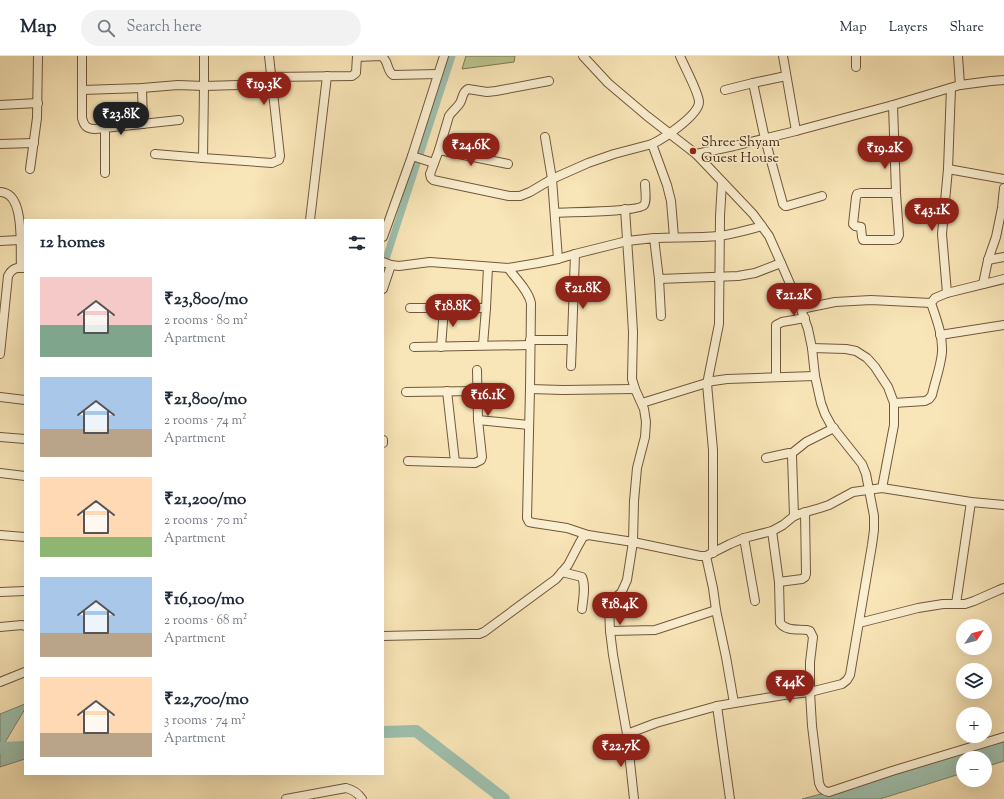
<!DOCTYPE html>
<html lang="en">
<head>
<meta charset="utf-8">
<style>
  body { margin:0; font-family:"Sorts Mill Goudy",serif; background:#f2f2f3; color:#1f2937; height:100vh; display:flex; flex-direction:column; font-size:15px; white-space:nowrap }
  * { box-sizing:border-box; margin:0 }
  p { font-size:13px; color:#747a83 }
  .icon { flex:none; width:22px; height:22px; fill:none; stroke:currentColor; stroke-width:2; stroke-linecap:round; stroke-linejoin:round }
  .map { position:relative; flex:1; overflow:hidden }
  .drawer { position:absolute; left:24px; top:163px; width:360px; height:556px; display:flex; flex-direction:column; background:#fff; border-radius:0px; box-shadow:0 4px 16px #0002 }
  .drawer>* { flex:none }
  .needle { width:26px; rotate:55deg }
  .controls { position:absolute; left:956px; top:563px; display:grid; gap:8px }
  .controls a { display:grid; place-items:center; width:36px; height:36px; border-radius:50%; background:#fff; box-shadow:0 4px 16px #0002; font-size:20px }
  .price { position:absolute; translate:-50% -34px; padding:0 9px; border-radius:14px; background:#8f2418; color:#fff; font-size:13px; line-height:26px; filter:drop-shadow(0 1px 2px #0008) }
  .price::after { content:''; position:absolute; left:50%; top:24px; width:12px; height:9px; margin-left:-6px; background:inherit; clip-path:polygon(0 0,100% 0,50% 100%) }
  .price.active { background:#222; color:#fff }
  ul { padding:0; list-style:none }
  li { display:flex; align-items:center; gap:12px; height:100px; padding:0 16px }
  li span { display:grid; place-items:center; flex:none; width:112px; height:80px; border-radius:0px; color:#555 }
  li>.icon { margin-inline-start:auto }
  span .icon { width:48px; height:48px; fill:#fffc; stroke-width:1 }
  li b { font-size:17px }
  h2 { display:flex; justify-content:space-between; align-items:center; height:48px; padding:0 16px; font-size:17px }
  header { display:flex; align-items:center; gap:24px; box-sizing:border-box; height:56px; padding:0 20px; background:#fff; border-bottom:1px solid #e0e1e3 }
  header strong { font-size:19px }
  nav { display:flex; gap:22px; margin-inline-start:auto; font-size:14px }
  .search { width:280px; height:36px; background:#f2f2f3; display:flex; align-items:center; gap:10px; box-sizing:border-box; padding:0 14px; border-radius:22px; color:#747a83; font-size:15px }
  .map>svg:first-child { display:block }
</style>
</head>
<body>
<header>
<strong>Map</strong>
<div class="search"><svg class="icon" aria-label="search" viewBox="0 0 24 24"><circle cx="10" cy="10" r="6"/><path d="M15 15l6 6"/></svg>Search here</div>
<nav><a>Map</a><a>Layers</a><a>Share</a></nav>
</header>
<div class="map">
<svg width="1004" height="743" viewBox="0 0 1004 743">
  <rect width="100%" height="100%" fill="#f9e6b8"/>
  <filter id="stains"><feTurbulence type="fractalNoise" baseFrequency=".005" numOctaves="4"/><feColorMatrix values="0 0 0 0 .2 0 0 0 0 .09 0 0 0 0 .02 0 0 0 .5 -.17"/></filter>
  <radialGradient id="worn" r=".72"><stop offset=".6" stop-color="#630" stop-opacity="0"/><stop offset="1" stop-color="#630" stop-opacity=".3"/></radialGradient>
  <!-- green -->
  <polygon fill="#bbc691" stroke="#807850" points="466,0 515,0 514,6 462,13"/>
  <!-- water -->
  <g fill="#9ec0ae" stroke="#7a846e">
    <polygon points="25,648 25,653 1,693 25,689 25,703 0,711 0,658"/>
    <polygon points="1004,683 1004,705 985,711 985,702 963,702 963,717 880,743 802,743 821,738"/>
  </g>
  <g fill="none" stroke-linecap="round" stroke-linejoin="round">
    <!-- canal -->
    <polyline stroke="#9ec0ae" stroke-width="7" points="383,212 452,0"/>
    <!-- river -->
    <g stroke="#9ec0ae" stroke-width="12">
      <polyline points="383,676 416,675 504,743"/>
      <polyline points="0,692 25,691"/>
    </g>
    <defs>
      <g id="minor">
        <path d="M82,0v62c2,8 5,11 13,11l84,-9"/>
        <polyline points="204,0 204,30 203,102 272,107 279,104 280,100 269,0"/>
        <polyline points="583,0 608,27 647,60 696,98 734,90 796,75 893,49 960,29 991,25 1004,24"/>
        <polyline points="783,0 796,75"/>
        <polyline points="856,0 856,11"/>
        <polyline points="958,0 960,29"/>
        <path d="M357,1l24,-1c8,4 5,14 12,19l45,-1"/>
        <polyline points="271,21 352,20 356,17 357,0"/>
        <path d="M549,25l-53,10 -9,1 -19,-3c-6,3 -5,9 -8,14 -3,5 -8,8 -11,13l-10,34 -9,24 1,4 2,2 76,16h11l10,-4 22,-13 36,-16 26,-9 38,-10"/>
        <polyline points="753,27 765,83 783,148 785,150 787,150 822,140"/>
        <polyline points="142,32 143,68"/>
        <polyline points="82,34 142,32 178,29 204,30 272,28"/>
        <polyline points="725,34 753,27 786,20"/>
        <polyline points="0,49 38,47"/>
        <polyline points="893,49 896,137 899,179 897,183 893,184 863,184 862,181 861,171 855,170 853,168 856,141 857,138 861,137 896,137"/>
        <polyline points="105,72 105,117"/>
        <polyline points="545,81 552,123 558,203"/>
        <polyline points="0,88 34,87"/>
        <polyline points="439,94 508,108"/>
        <polyline points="155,98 203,102"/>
        <polyline points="412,100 434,107"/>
        <polyline points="30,113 37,62 38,0"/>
        <polyline points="948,113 1004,123"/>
        <path d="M0,136c3,0 6,1 9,3 15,11 11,55 12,73"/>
        <polyline points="625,153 631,242 633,276 632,323 635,333 644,353 646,366 645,381 637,412 634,445 633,486 627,524 623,533 621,537 611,545 609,552 610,575 613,599 627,678 634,743"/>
        <path d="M555,157c13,-1 83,-1 89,-8 3,-3 1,-17 1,-21"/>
        <polyline points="310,164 327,20"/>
        <polyline points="383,181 412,100 444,0"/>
        <path d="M674,181l-3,-36 -4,-16 -15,-41c11,-5 47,-29 47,-42 0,-9 -15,-36 -19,-46"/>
        <path d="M654,182c21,-1 43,0 65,-2 15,-2 29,-6 43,-10"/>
        <polyline points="0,185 20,184"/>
        <polyline points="988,204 1004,201"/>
        <polyline points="383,206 391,209 399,210 430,206 508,212 538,207 558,203 575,198 627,185 654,182 659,223 661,260"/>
        <path d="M508,212c8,11 20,22 23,35l-1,86 -3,129 2,4 5,1 33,5 21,7"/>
        <polyline points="659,223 738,220 755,217 781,207"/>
        <polyline points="983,228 988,204 996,181 1002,152 1004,132"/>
        <polyline points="383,233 391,209"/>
        <polyline points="947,237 1004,223"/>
        <polyline points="410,252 486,252"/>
        <polyline points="801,253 835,246 871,244 931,247"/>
        <polyline points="940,279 1004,269"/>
        <polyline points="530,284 572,284"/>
        <polyline points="483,289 486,252 488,211"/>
        <polyline points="414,291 530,289"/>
        <polyline points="441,291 444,252"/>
        <polyline points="812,292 846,293 856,295 867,302 875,311 888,331 894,347 894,369 882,432"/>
        <path d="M0,298l8,-78c4,-8 9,-9 17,-8"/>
        <polyline points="571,310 575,198"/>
        <polyline points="776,321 776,269 782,266 805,262"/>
        <polyline points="530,333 563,334 635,333"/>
        <polyline points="447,335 455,406"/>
        <polyline points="406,336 478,335"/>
        <polyline points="0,341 25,344"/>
        <polyline points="642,347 713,325 727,323 815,320"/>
        <path d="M894,347l31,-2 4,-2 3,-4c3,-14 9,-29 10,-43 1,-17 -6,-34 -11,-49l4,-5 12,-5 -5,-59 6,-65 3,-81"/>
        <polyline points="478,364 529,369"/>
        <polyline points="0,381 25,383"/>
        <polyline points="383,384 383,387"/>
        <polyline points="791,398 806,386 834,372"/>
        <polyline points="766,402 789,397 791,398 792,400 794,460"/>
        <polyline points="408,405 475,407 481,404 482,401 478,364 477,314"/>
        <polyline points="0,417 25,420"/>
        <path d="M772,475l7,51 1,41c6,8 18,6 27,7l3,1 3,6 -3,25v30l2,34 7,57c2,6 4,8 10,9l63,-21 112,-34"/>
        <polyline points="0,479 25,481"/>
        <polyline points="744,482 755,545"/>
        <polyline points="713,497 713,394 707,328 719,268 720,160 722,126"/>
        <polyline points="706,500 713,532 716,554 726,601 734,647"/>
        <path d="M562,516l20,5c4,9 1,23 0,32"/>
        <polyline points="779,526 802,523 805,521 806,518 805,456"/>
        <polyline points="0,536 25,535"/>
        <polyline points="956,548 971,446"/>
        <polyline points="859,567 918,552 943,548 965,548 974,545 999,534 1004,532"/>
        <polyline points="0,571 22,569 25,570"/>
        <polyline points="610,575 655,574 716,554"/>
        <polyline points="383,580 471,578 479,578 484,576 556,523 568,509 579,488 583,481 588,479 633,486 700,500 706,500 730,488 744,482 772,475 783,469 794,460 799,458 820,452 829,449 853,436 882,432 971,446 1004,449"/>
        <polyline points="0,626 25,616"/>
        <polyline points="717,650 730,743"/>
        <polyline points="627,678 656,667 717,650 784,639 810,636 842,628 847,624 850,619 872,489 874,474 874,460 866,418 862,408 831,369 825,358 821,347 815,320 812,292 808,273 801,253 781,207 769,180 753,158 696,98"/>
        <path d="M286,743l60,-11c8,2 12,5 16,11"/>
      </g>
    </defs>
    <!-- minor casing -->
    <use href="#minor" stroke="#725839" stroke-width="10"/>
    <!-- minor -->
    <use href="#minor" stroke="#fbefd1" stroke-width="8"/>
  </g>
  <!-- markers -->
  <circle fill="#8f2418" stroke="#fbefd1" stroke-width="1.5" cx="693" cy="95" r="4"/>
  <g text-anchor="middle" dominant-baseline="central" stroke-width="3" stroke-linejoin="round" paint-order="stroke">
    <!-- poi labels -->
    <g font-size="14" fill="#45290f" stroke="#fbefd1" text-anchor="start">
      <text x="701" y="87">Shree Shyam<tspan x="701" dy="16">Guest House</tspan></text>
    </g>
  </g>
  <rect width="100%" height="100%" filter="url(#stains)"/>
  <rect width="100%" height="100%" fill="url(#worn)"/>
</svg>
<div class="controls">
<a><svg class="needle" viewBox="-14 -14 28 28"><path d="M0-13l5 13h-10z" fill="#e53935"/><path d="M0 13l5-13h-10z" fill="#747a83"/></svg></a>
<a><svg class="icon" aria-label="layers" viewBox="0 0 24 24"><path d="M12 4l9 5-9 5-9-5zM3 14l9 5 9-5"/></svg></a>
<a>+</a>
<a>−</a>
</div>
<b class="price" style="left:264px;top:50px">₹19.3K</b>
<b class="price active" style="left:121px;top:80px">₹23.8K</b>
<b class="price" style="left:471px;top:111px">₹24.6K</b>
<b class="price" style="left:885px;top:114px">₹19.2K</b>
<b class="price" style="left:932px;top:176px">₹43.1K</b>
<b class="price" style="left:583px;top:254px">₹21.8K</b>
<b class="price" style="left:794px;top:261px">₹21.2K</b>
<b class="price" style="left:453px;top:272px">₹18.8K</b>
<b class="price" style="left:488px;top:361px">₹16.1K</b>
<b class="price" style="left:620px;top:570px">₹18.4K</b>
<b class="price" style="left:790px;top:648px">₹44K</b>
<b class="price" style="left:621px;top:712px">₹22.7K</b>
<section class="drawer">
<h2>12 homes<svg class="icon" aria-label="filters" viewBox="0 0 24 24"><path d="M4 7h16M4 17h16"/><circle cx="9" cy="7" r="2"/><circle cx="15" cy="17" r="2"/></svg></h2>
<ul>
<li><span style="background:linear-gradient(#f6c9c9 60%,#7fa58c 0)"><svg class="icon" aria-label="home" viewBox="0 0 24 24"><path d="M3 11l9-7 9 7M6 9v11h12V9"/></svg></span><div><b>₹23,800/mo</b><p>2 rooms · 80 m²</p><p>Apartment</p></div></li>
<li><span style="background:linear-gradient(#a9c7e8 65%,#b9a48a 0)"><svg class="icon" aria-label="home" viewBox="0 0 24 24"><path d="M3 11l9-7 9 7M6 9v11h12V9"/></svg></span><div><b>₹21,800/mo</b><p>2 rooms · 74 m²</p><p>Apartment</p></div></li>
<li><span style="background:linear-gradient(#ffd9b3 75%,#8fb573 0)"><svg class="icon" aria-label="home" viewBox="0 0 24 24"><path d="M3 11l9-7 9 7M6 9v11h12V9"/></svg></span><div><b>₹21,200/mo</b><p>2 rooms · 70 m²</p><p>Apartment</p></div></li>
<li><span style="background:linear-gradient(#a9c7e8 70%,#b9a48a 0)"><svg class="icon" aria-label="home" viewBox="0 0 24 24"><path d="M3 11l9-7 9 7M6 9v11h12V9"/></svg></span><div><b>₹16,100/mo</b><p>2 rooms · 68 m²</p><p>Apartment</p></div></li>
<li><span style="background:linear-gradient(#ffd9b3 70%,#b9a48a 0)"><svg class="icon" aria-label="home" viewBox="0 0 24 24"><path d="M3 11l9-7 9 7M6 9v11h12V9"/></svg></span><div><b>₹22,700/mo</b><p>3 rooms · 74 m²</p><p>Apartment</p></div></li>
</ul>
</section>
</div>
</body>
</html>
